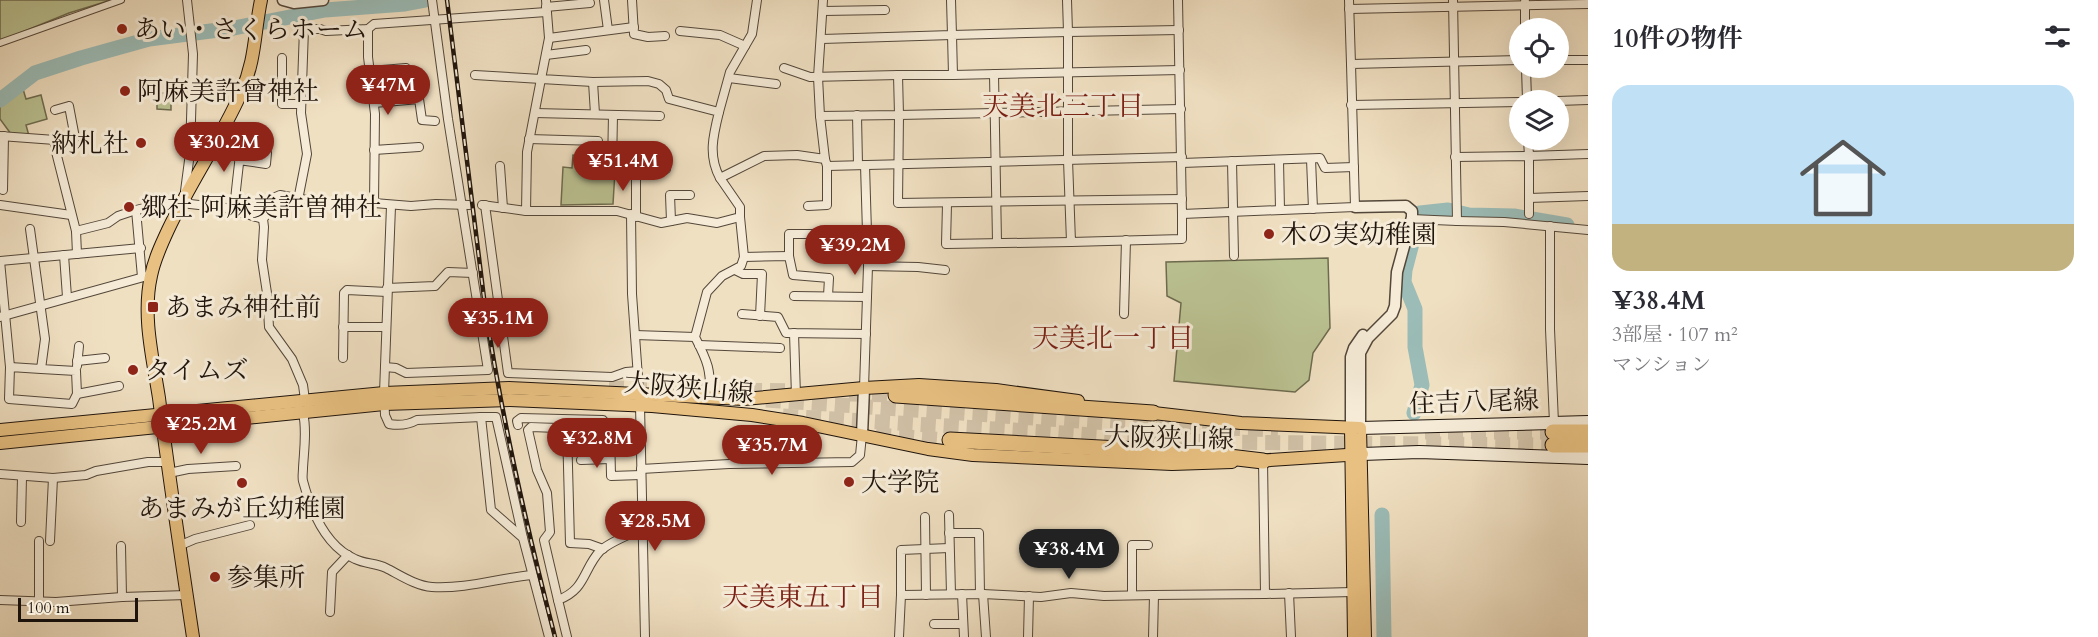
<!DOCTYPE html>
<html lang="ja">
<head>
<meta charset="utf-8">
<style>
  body { margin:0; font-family:Cardo,"Noto Serif JP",serif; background:#f2f2f3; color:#2b2b33; height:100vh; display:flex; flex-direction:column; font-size:22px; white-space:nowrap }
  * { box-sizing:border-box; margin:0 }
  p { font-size:20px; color:#7c7c81 }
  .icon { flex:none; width:33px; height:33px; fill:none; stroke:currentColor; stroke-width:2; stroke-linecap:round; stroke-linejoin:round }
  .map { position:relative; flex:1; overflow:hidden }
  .drawer { display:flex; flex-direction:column; background:#fff; width:510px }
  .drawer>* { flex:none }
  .buttons { position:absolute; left:1509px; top:18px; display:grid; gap:12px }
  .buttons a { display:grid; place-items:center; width:60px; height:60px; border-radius:50%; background:#fff; box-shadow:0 6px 24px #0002; font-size:30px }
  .scale { position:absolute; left:18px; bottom:15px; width:120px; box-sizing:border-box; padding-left:6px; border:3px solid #1f140c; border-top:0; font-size:16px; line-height:21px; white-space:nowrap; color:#1f140c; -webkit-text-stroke:4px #f5ebd7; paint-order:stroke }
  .price { position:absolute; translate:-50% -51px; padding:0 14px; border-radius:21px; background:#8f2418; color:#fff; font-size:20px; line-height:39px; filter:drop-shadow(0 2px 3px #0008) }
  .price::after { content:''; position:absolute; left:50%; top:36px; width:18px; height:14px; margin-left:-9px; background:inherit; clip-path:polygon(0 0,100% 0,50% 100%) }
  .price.selected { background:#222; color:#fff }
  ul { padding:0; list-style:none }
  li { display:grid; align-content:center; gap:12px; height:318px; padding:0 24px }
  li span { display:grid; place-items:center; height:186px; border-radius:18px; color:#555 }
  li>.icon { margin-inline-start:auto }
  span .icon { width:108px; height:108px; fill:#fffc; stroke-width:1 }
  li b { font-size:26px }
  h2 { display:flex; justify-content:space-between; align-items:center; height:72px; padding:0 24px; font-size:26px }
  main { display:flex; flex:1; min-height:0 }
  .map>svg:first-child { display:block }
</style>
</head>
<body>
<main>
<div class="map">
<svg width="1588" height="637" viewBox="0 0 1588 637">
  <rect width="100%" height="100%" fill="#f0e0c2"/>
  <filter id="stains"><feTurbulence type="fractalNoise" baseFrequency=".00333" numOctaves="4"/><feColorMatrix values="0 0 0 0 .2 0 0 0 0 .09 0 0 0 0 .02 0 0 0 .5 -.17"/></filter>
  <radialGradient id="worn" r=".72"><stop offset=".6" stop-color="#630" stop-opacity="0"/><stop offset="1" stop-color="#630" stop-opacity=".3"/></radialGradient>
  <!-- green -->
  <g fill="#bbc292" stroke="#6d6b4f" stroke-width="1.5">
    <polygon points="0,0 111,0 69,13 0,41"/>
    <polygon points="23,89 26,99 41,95 47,119 26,125 29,136 11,134 0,119 0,106"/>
    <polygon points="157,93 171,93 171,110 157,109"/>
    <polygon points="601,146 611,146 615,171 613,204 561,205 563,167 572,168 573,155 598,157"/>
    <polygon points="1328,258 1330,328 1313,353 1309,380 1295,392 1174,381 1181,303 1167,296 1166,262"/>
  </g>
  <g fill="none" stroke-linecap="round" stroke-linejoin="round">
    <!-- river -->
    <g stroke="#9bbcb7" stroke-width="15">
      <polyline points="0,100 35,73 81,58 149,39 234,28 325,10 405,4 426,0"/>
      <polyline points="1414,413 1422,385 1415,347 1415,309 1404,282 1405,270 1420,213 1448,210 1469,215 1514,216 1567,225"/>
      <polyline points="1382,515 1384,637"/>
    </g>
    <!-- motorway-tunnel -->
    <g stroke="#d1c1a7" stroke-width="15" stroke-dasharray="15 8" stroke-linecap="butt">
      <polyline points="609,388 795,391"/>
      <polyline points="849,394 896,395"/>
      <polyline points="766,400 1123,424 1278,430"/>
      <polyline points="783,416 1208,442 1553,445"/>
      <polyline points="1425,432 1553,432"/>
      <polyline points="876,435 950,440"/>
    </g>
    <defs>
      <polyline id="pedestrian" points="0,43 121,0"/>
      <g id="minor">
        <path d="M546,0l3,38 -8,41 52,3 55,-1 11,3 7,6 3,9 50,13c-6,24 -11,44 1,66l44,-22 33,-1 28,4 -5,-43 79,-1 -1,-40h55l-1,-40 116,-3 -1,-32"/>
        <polyline points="604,0 608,30"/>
        <polyline points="632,0 634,34 648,37 665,36"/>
        <polyline points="1178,0 1182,214 1355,207 1351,64 1520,60"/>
        <polyline points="1349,0 1351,64"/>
        <polyline points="1525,2 1525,28"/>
        <polyline points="546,7 590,3"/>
        <polyline points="1349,9 1588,4"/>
        <polyline points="823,11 885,10"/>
        <polyline points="368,29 368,57 375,114 374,203"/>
        <polyline points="1179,30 1068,32 1068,160 1071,242 1182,239 1182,214"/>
        <polyline points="680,31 720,35 745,46"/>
        <polyline points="549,38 634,27"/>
        <polyline points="822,39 952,35 951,0"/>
        <polyline points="546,55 586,50"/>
        <polyline points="282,58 282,104 301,104"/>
        <polyline points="1558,60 1588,60"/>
        <polyline points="784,68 810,77 898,75"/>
        <polyline points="1526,68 1527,100"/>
        <polyline points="370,71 406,68"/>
        <polyline points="994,74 997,242"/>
        <polyline points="475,75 541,79 527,152 526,211 482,205"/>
        <polyline points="953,75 1180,70"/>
        <polyline points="729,78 776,84"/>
        <polyline points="593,82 595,114"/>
        <polyline points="1558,101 1588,100"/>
        <polyline points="374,103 419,99 422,120 435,121"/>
        <polyline points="1351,105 1520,102"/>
        <polyline points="1181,109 899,115 898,203 1182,199"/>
        <polyline points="719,112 730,72 752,34 757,0"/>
        <polyline points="535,113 660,116"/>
        <polyline points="613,115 612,167 666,169"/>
        <polyline points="857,115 858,165"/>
        <polyline points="820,116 818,77 823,0"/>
        <polyline points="0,136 55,140 75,138 69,106 55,110"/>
        <polyline points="529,139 598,141"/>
        <polyline points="55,140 55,148 76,231 77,254"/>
        <polyline points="1528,140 1529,156 1588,154"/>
        <polyline points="374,150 419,147"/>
        <polyline points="190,153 207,156"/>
        <polyline points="1455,157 1529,156 1529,214"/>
        <polyline points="825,159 827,166 1182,157"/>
        <polyline points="1311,159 1313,209"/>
        <polyline points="1279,160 1280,210"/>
        <polyline points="1232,161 1234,256"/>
        <polyline points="1182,163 1320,158 1325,168 1354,167"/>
        <polyline points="500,166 503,208"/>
        <polyline points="3,190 4,136"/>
        <polyline points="185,191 190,153 193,54 187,0"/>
        <polyline points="1529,198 1588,196"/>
        <polyline points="298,200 307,154 301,113 304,29 320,29 326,31 368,29 374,24 546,12"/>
        <polyline points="947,204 946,244 1071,242"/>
        <polyline points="0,205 71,215"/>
        <polyline points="485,205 508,373 612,377 626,372 638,371"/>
        <path d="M391,206l-7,187 1,22 4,9c11,2 19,1 28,-4l64,-3 10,93 32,28 26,99"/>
        <polyline points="808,206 827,205 827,166"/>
        <polyline points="136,210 142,277"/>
        <path d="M234,211c2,-24 5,-48 8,-72l22,2 3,12 -1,11 -27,-4"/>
        <polyline points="526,211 617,211 661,223 687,218 717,223 740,217 740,207 720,178"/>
        <polyline points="631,214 632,294 640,405 645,637"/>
        <polyline points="636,217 636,168"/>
        <polyline points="1411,219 1457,221 1453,0"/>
        <polyline points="671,221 670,195 690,195"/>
        <polyline points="1457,221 1504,222 1588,230"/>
        <polyline points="1550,226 1550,329 1554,423"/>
        <polyline points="30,229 45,339 41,369 76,371 77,394 72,404 9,399 10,367 41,369"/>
        <polyline points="76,231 108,223 118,216 136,210 156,205 181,203 226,208 263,219"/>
        <polyline points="64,255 67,297"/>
        <polyline points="789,256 789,234 819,234"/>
        <polyline points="744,257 789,256 793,275 829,278 828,296"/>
        <polyline points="0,261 141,248"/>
        <polyline points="0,261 10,367"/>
        <polyline points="868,266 918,267 945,270"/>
        <polyline points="735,270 743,274 762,274 760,316"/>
        <polyline points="387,288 435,286 448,272 473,273"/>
        <polyline points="794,296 867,297"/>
        <polyline points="742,314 778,317 786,333 866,334"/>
        <polyline points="1124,314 1126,240"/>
        <polyline points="0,317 151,275"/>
        <polyline points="343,327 386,327"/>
        <polyline points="794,333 796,396"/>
        <polyline points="635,335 695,337"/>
        <polyline points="699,345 780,348"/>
        <polyline points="343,358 344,293 347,290 387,292"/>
        <polyline points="77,361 105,358"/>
        <polyline points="77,366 79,346"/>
        <polyline points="385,367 396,368 406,373 488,370 448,119 432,0"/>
        <polyline points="864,388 868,266 865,165"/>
        <polyline points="77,394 119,386"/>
        <path d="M710,398c1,-28 -2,-36 -15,-61l12,-45 15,-16 19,-10 3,-9 -4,-40"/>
        <polyline points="305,400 303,385 292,359 269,327 267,293 262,260 264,227 263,219 267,214 273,198 280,195 344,207 367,206 374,203 411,206 436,204 469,205"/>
        <path d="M303,413c4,17 1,37 0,55 0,5 -1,9 0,13 8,30 22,65 52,78 10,5 21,4 31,9 14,7 30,18 46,19 35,2 67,-9 100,-12"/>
        <polyline points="481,417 496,417 523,538"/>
        <polyline points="518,425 517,421 521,418 603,420 610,430 640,430"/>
        <polyline points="567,428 570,543 589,544 603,549"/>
        <polyline points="581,460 610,459"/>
        <polyline points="641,469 729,464 852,462 860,455 862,435"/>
        <polyline points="169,473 188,469 236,466"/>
        <polyline points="0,474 53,478 86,475 96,471 148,462 168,462"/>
        <polyline points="949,515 951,594"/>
        <polyline points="925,517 926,595"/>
        <polyline points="21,522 22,477"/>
        <polyline points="949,533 979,533 980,594"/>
        <polyline points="39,541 39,602"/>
        <polyline points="50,541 53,478"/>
        <polyline points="181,545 195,539 250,525"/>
        <polyline points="121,546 122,597"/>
        <polyline points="1289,593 1291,637"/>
        <polyline points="962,594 964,637"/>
        <polyline points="983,594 986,637"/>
        <polyline points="1265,594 1353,592"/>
        <polyline points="901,595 901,550 949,548"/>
        <polyline points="1132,595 1132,545 1148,545"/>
        <polyline points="0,600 56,602 122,597 187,595"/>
        <polyline points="558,600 544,540 550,532 547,493 537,470 528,430 531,427 610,430 611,476 641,475"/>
        <polyline points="330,612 332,572 348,555"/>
        <polyline points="934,624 963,624"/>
        <path d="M567,637l-9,-37c28,-10 25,-31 42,-49 11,-10 29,-16 42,-22"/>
        <polyline points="899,637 901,595 983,594 1041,597 1071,593 1104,596 1154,595"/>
        <polyline points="1028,637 1029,596"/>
        <polyline points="1153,637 1154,595 1265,594 1263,461"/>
      </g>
      <g id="tertiary">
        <polyline points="283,0 294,3 323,0"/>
        <polyline points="1355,207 1406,206 1412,211 1412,217 1397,272 1395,306 1392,314 1368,338 1360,353 1360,428"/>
        <polyline points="1351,428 1351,357 1354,348 1363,335"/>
        <polyline points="862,435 864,388"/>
      </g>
      <g id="secondary">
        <polyline points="1360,428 1588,422"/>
        <polyline points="1362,454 1419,452 1588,458"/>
      </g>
      <g id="primary">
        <polyline points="1145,412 1241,423 1360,428 1365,637"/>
        <polyline points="1351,428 1354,637"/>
        <polyline points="0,430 384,393 509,388 744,399 864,388 919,385 996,390 1078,401"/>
        <polyline points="0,443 384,404 510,400 652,406 752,415 803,423 928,449 973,455 1172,464 1232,462"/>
        <polyline points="1255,461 1362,454"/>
        <path d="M193,637c-12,-80 -24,-159 -34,-239 -6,-39 -17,-82 -8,-122 3,-16 10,-31 17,-46 22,-47 52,-90 73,-137 15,-34 13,-59 20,-93"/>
      </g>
      <g id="motorway">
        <polyline points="896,395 1153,413"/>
        <polyline points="1553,432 1588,432"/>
        <polyline points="950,440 1195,453 1263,461"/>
        <polyline points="1553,445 1588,445"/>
      </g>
    </defs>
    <!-- pedestrian casing -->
    <use href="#pedestrian" stroke="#53473a" stroke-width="8"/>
    <!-- minor casing -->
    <use href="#minor" stroke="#53473a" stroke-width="10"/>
    <!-- tertiary casing -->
    <use href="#tertiary" stroke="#53473a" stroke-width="13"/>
    <!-- secondary casing -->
    <use href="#secondary" stroke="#1f140c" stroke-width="14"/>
    <!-- primary casing -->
    <use href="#primary" stroke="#1f140c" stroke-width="14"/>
    <!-- motorway casing -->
    <use href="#motorway" stroke="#1f140c" stroke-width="17"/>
    <!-- pedestrian -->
    <use href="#pedestrian" stroke="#f5ebd7" stroke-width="6"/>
    <!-- minor -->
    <use href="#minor" stroke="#f5ebd7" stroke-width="8"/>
    <!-- tertiary -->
    <use href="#tertiary" stroke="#f5ebd7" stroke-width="10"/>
    <!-- secondary -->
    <use href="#secondary" stroke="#f5ebd7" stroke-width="12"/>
    <!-- primary -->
    <use href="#primary" stroke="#e8c081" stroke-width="12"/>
    <!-- motorway -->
    <use href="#motorway" stroke="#e8c081" stroke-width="15"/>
    <defs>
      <path id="rail" d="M447,0c13,99 24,199 37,298 16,114 42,227 71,339"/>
    </defs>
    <!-- rail casing -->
    <use href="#rail" stroke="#1f140c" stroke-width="4.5"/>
    <!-- rail -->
    <use href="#rail" stroke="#f5ebd7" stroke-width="2" stroke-dasharray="7" stroke-linecap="butt"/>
  </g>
  <!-- markers -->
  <g fill="#8f2418" stroke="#f5ebd7" stroke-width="2">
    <circle cx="122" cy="29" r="6"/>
    <circle cx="125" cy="91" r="6"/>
    <circle cx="141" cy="143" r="6"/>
    <circle cx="129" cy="207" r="6"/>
    <circle cx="1269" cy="234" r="6"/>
    <rect x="147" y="301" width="12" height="12" rx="3"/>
    <circle cx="133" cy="370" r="6"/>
    <circle cx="849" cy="482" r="6"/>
    <circle cx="242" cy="483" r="6"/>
    <circle cx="215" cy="577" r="6"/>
  </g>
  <g text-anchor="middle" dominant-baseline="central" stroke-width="6" stroke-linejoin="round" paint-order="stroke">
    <!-- poi labels -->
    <g font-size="26" fill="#1f140c" stroke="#f5ebd7" text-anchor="start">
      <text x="134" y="29">あい・さくらホーム</text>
      <text x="137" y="91">阿麻美許曾神社</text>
      <text x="129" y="143" text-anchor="end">納札社</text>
      <text x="141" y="207">郷社 阿麻美許曽神社</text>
      <text x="1281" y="234">木の実幼稚園</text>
      <text x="165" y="307">あまみ神社前</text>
      <text x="145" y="370">タイムズ</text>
      <text x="861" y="482">大学院</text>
      <text x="242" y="508" text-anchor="middle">あまみが丘幼稚園</text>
      <text x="227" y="577">参集所</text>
    </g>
    <!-- street labels -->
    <g font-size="26" fill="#1f140c" stroke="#f5ebd7">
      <text transform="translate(689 388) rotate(5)">大阪狭山線</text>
      <text transform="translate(1474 402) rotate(-2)">住吉八尾線</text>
      <text transform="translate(1169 438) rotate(1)">大阪狭山線</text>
    </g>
    <!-- neighbourhood labels -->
    <g font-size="27" fill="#7a1f14" stroke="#f5ebd7">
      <text x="1063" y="106">天美北三丁目</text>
      <text x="1113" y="338">天美北一丁目</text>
      <text x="803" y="597">天美東五丁目</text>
    </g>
  </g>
  <rect width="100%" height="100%" filter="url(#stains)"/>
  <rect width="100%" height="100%" fill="url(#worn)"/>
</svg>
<div class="buttons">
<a><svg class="icon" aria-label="locate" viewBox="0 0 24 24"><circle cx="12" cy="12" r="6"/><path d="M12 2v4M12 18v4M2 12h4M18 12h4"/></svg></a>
<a><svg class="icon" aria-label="layers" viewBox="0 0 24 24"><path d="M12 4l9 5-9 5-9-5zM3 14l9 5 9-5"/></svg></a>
</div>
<div class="scale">100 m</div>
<b class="price" style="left:388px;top:116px">¥47M</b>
<b class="price" style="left:224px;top:173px">¥30.2M</b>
<b class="price" style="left:623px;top:192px">¥51.4M</b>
<b class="price" style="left:855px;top:276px">¥39.2M</b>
<b class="price" style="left:498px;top:349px">¥35.1M</b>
<b class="price" style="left:201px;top:455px">¥25.2M</b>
<b class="price" style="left:597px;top:469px">¥32.8M</b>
<b class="price" style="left:772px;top:476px">¥35.7M</b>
<b class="price" style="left:655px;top:552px">¥28.5M</b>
<b class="price selected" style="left:1069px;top:580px">¥38.4M</b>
</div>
<section class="drawer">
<h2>10件の物件<svg class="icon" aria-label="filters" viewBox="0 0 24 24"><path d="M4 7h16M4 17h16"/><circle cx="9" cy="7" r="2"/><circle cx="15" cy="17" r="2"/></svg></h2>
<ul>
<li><span style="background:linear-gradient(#bfe0f5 75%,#c2b280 0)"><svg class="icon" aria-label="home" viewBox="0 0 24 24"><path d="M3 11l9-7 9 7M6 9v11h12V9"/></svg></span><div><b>¥38.4M</b><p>3部屋 · 107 m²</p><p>マンション</p></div></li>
</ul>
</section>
</main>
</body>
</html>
